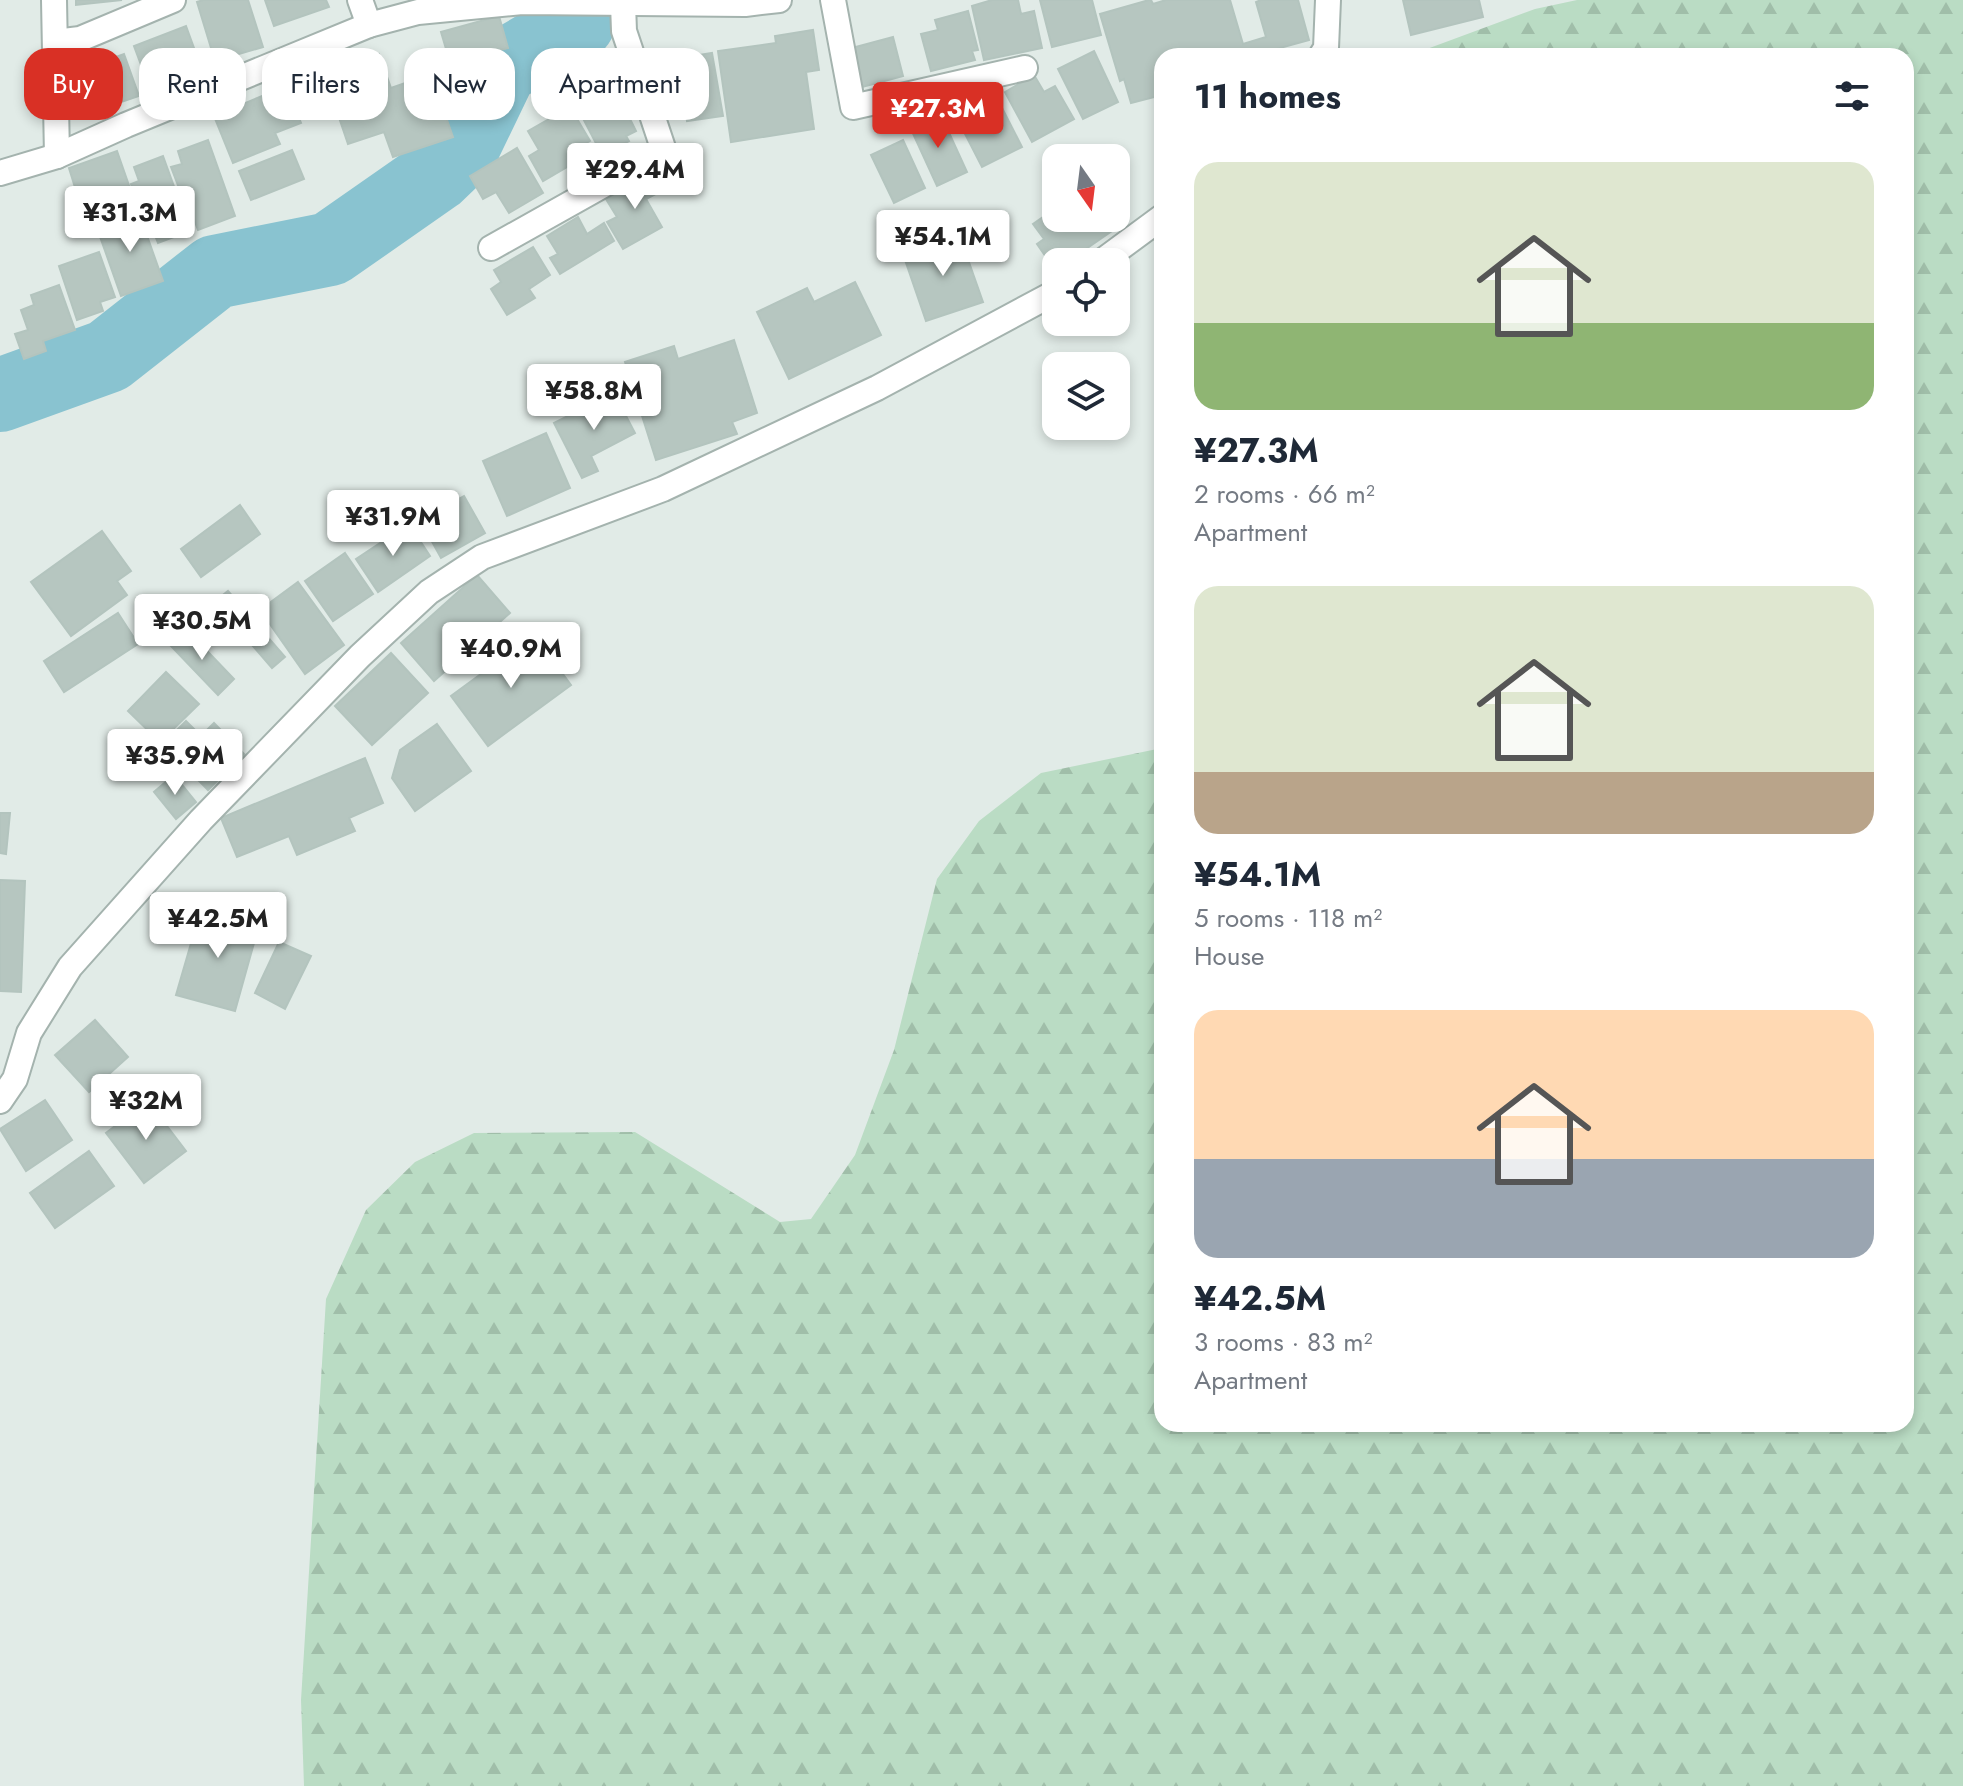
<!DOCTYPE html>
<html lang="en">
<head>
<meta charset="utf-8">
<style>
  body { margin:0; font-family:Jost,sans-serif; background:#f6f6f7; color:#1f2937; height:100vh; display:flex; flex-direction:column; font-size:30px; white-space:nowrap }
  * { box-sizing:border-box; margin:0 }
  p { font-size:26px; color:#747a83 }
  .icon { flex:none; width:44px; height:44px; fill:none; stroke:currentColor; stroke-width:2; stroke-linecap:round; stroke-linejoin:round }
  .map { position:relative; flex:1; overflow:hidden }
  .details { position:absolute; left:1154px; top:48px; width:760px; height:1384px; display:flex; flex-direction:column; background:#fff; border-radius:24px; box-shadow:0 4px 12px #0003 }
  .details>* { flex:none }
  .banner { position:absolute; left:24px; top:48px; width:760px; height:72px; display:flex; gap:16px }
  .needle { width:52px; rotate:166deg }
  .fabs { position:absolute; left:1042px; top:144px; display:grid; gap:16px }
  .fabs a { display:grid; place-items:center; width:88px; height:88px; border-radius:16px; background:#fff; box-shadow:0 4px 12px #0003; font-size:40px }
  .price { position:absolute; translate:-50% -68px; padding:0 18px; border-radius:8px; background:#fff; color:#222; font-size:26px; line-height:52px; filter:drop-shadow(0 2px 4px #0008) }
  .price::after { content:''; position:absolute; left:50%; top:48px; width:24px; height:18px; margin-left:-12px; background:inherit; clip-path:polygon(0 0,100% 0,50% 100%) }
  .price.selected { background:#d93025; color:#fff }
  ul { padding:0; list-style:none }
  li { display:grid; align-content:center; gap:16px; height:424px; padding:0 40px }
  li span { display:grid; place-items:center; height:248px; border-radius:24px; color:#555 }
  li>.icon { margin-inline-start:auto }
  span .icon { width:144px; height:144px; fill:#fffc; stroke-width:1 }
  li b { font-size:34px }
  h2 { display:flex; justify-content:space-between; align-items:center; height:96px; padding:0 40px; font-size:34px }
  .pill { padding:0 28px; border-radius:24px; background:#fff; box-shadow:0 4px 12px #0003; font-size:28px; line-height:72px }
  .pill.selected { background:#d93025; color:#fff }
  .map>svg:first-child { display:block }
</style>
</head>
<body>
<div class="map">
<svg width="1963" height="1786" viewBox="0 0 1963 1786">
  <defs>
    <pattern id="forest-firs" width="22" height="20" patternUnits="userSpaceOnUse" patternTransform="scale(2)"><rect width="22" height="20" fill="#badcc4"/><path d="M5 1l3.5 6h-7zM16 11l3.5 6h-7z" fill="#a0bea9"/></pattern>
  </defs>
  <rect width="100%" height="100%" fill="#e1ebe7"/>
  <!-- forest -->
  <polygon fill="url(#forest-firs)" points="1577,0 1963,0 1963,1786 304,1786 301,1700 326,1299 366,1210 415,1162 474,1133 635,1132 780,1222 811,1219 855,1155 894,1050 937,879 979,821 1041,773 1162,748 1162,1424 1906,1424 1906,56 1408,56 1535,9"/>
  <g fill="none" stroke-linecap="round" stroke-linejoin="round">
    <!-- river -->
    <polyline stroke="#89c3d0" stroke-width="74" points="0,395 108,356 215,272 330,249 436,175 461,151 501,68 578,23 590,0"/>
  </g>
  <!-- building -->
  <g fill="#b6c6c0" stroke="#b3c4be" stroke-width="2">
    <polygon points="76,0 122,0 76,5"/>
    <polygon points="203,0 248,0 263,47 215,61 197,2"/>
    <polygon points="265,0 326,0 329,7 274,26"/>
    <polygon points="992,0 1018,0 1021,14 1034,11 1042,48 984,60 972,6"/>
    <polygon points="1040,0 1092,0 1101,35 1052,47"/>
    <polygon points="1149,0 1151,0 1153,4 1166,0 1230,0 1243,44 1266,37 1256,2 1261,0 1298,0 1309,40 1251,56 1162,56 1162,95 1131,103 1124,79 1120,81 1100,14"/>
    <polygon points="1403,0 1479,0 1483,17 1411,35"/>
    <polygon points="968,11 978,50 972,51 975,60 931,71 921,34 938,30 935,20"/>
    <polygon points="499,16 508,48 473,57 480,79 457,86 441,32"/>
    <polygon points="186,26 202,70 150,89 134,46"/>
    <polygon points="813,30 819,70 806,72 814,129 731,142 718,51 776,43 775,36"/>
    <polygon points="893,37 903,76 862,87 852,48"/>
    <polygon points="1094,51 1118,102 1083,119 1058,69"/>
    <polygon points="712,53 723,116 687,121 685,107 676,109 668,60"/>
    <polygon points="124,54 139,96 92,112 77,71"/>
    <polygon points="379,54 391,88 431,74 453,137 393,157 384,132 348,144 324,73"/>
    <polygon points="1034,75 1044,92 1055,86 1074,119 1032,142 1005,92"/>
    <polygon points="616,82 629,110 626,111 636,131 626,136 629,141 602,155 575,103"/>
    <polygon points="286,86 301,123 275,133 280,144 233,163 212,111 235,103 236,107"/>
    <polygon points="989,99 993,108 1000,104 1022,147 982,167 963,130 969,127 962,113"/>
    <polygon points="570,107 590,141 567,154 572,164 543,181 529,156 539,150 528,131"/>
    <polygon points="940,113 967,172 937,186 910,127"/>
    <polygon points="208,140 235,216 198,230 182,187 179,188 171,167 182,164 178,151"/>
    <polygon points="903,140 925,188 894,203 871,155"/>
    <polygon points="517,148 543,193 509,213 496,192 483,199 470,176"/>
    <polygon points="292,150 304,179 251,200 239,171"/>
    <polygon points="117,151 134,200 81,218 74,198 78,197 69,168"/>
    <polygon points="163,156 190,231 158,243 142,202 138,204 131,184 139,181 134,167"/>
    <polygon points="655,171 665,189 646,199 662,227 623,249 607,222 617,217 606,199"/>
    <polygon points="1056,208 1056,218 1116,218 1116,209 1125,222 1067,262 1056,262 1055,270 1037,244 1044,239 1033,224"/>
    <polygon points="139,213 163,281 121,296 97,228"/>
    <polygon points="578,217 587,234 604,223 614,241 560,274 550,258 558,254 547,236"/>
    <polygon points="959,234 983,302 926,321 903,254"/>
    <polygon points="533,247 550,275 529,289 535,298 507,315 491,289 501,282 494,270"/>
    <polygon points="99,252 115,297 100,302 103,311 77,320 59,266"/>
    <polygon points="855,282 881,335 789,379 757,312 807,288 814,302"/>
    <polygon points="59,285 75,330 43,341 46,351 24,359 15,334 28,330 21,310 34,305 31,295"/>
    <polygon points="734,340 757,413 732,422 737,434 656,460 625,362 674,346 678,359"/>
    <polygon points="614,393 635,433 591,456 598,471 582,478 554,423"/>
    <polygon points="546,433 570,488 507,516 483,461"/>
    <polygon points="464,496 485,533 441,558 420,520"/>
    <polygon points="240,505 260,534 201,577 181,549"/>
    <polygon points="409,524 430,556 378,592 356,559"/>
    <polygon points="102,531 131,571 117,581 127,595 71,636 31,582"/>
    <polygon points="345,553 373,594 333,621 305,581"/>
    <polygon points="477,575 510,613 434,681 401,643"/>
    <polygon points="298,582 344,645 305,674 260,610"/>
    <polygon points="228,591 246,612 236,621 218,599"/>
    <polygon points="118,613 138,644 64,692 44,661"/>
    <polygon points="187,630 234,679 218,695 171,646"/>
    <polygon points="265,634 285,657 272,668 252,645"/>
    <polygon points="534,635 571,685 488,746 451,696"/>
    <polygon points="391,653 428,693 372,745 335,706"/>
    <polygon points="166,672 199,704 160,742 128,711"/>
    <polygon points="186,721 201,736 214,723 244,754 208,790 163,744"/>
    <polygon points="437,724 471,771 415,811 392,778 400,750"/>
    <polygon points="365,758 383,803 349,818 355,831 297,855 289,836 237,857 221,818"/>
    <polygon points="174,775 196,802 176,819 154,792"/>
    <polygon points="0,813 10,813 6,854 0,853"/>
    <polygon points="0,880 25,881 21,992 0,991"/>
    <polygon points="201,909 259,925 235,1011 176,995"/>
    <polygon points="279,942 311,956 285,1009 255,993"/>
    <polygon points="95,1020 128,1057 89,1092 55,1055"/>
    <polygon points="45,1100 72,1140 26,1171 0,1129"/>
    <polygon points="148,1101 186,1151 144,1183 106,1133"/>
    <polygon points="89,1151 114,1186 55,1228 30,1193"/>
  </g>
  <g fill="none" stroke-linecap="round" stroke-linejoin="round">
    <defs>
      <g id="lane">
        <polyline points="360,0 369,25"/>
        <polyline points="833,0 853,107 1025,68"/>
        <polyline points="55,42 80,39 173,0"/>
        <polyline points="491,248 664,151 624,31 623,4"/>
      </g>
      <g id="street">
        <polyline points="54,0 57,156"/>
        <polyline points="1321,56 1326,48 1328,0"/>
        <polyline points="0,173 57,156 126,125 369,25 418,12 522,2 745,4 779,0"/>
        <polyline points="1101,262 1162,217"/>
        <polyline points="0,1101 15,1079 29,1033 70,967 201,820 360,656 429,592 482,557 663,489 877,388 1056,292"/>
      </g>
    </defs>
    <!-- lane casing -->
    <use href="#lane" stroke="#a4b3ae" stroke-width="28"/>
    <!-- street casing -->
    <use href="#street" stroke="#a4b3ae" stroke-width="28"/>
    <!-- lane -->
    <use href="#lane" stroke="#fff" stroke-width="24"/>
    <!-- street -->
    <use href="#street" stroke="#fff" stroke-width="24"/>
  </g>
</svg>
<div class="fabs">
<a><svg class="needle" viewBox="-14 -14 28 28"><path d="M0-13l5 13h-10z" fill="#e53935"/><path d="M0 13l5-13h-10z" fill="#747a83"/></svg></a>
<a><svg class="icon" aria-label="locate" viewBox="0 0 24 24"><circle cx="12" cy="12" r="6"/><path d="M12 2v4M12 18v4M2 12h4M18 12h4"/></svg></a>
<a><svg class="icon" aria-label="layers" viewBox="0 0 24 24"><path d="M12 4l9 5-9 5-9-5zM3 14l9 5 9-5"/></svg></a>
</div>
<b class="price selected" style="left:938px;top:150px">¥27.3M</b>
<b class="price" style="left:635px;top:211px">¥29.4M</b>
<b class="price" style="left:130px;top:254px">¥31.3M</b>
<b class="price" style="left:943px;top:278px">¥54.1M</b>
<b class="price" style="left:594px;top:432px">¥58.8M</b>
<b class="price" style="left:393px;top:558px">¥31.9M</b>
<b class="price" style="left:202px;top:662px">¥30.5M</b>
<b class="price" style="left:511px;top:690px">¥40.9M</b>
<b class="price" style="left:175px;top:797px">¥35.9M</b>
<b class="price" style="left:218px;top:960px">¥42.5M</b>
<b class="price" style="left:146px;top:1142px">¥32M</b>
<div class="banner">
<a class="pill selected">Buy</a>
<a class="pill">Rent</a>
<a class="pill">Filters</a>
<a class="pill">New</a>
<a class="pill">Apartment</a>
</div>
<section class="details">
<h2>11 homes<svg class="icon" aria-label="filters" viewBox="0 0 24 24"><path d="M4 7h16M4 17h16"/><circle cx="9" cy="7" r="2"/><circle cx="15" cy="17" r="2"/></svg></h2>
<ul>
<li><span style="background:linear-gradient(#dfe7d0 65%,#8fb573 0)"><svg class="icon" aria-label="home" viewBox="0 0 24 24"><path d="M3 11l9-7 9 7M6 9v11h12V9"/></svg></span><div><b>¥27.3M</b><p>2 rooms · 66 m²</p><p>Apartment</p></div></li>
<li><span style="background:linear-gradient(#dfe7d0 75%,#b9a48a 0)"><svg class="icon" aria-label="home" viewBox="0 0 24 24"><path d="M3 11l9-7 9 7M6 9v11h12V9"/></svg></span><div><b>¥54.1M</b><p>5 rooms · 118 m²</p><p>House</p></div></li>
<li><span style="background:linear-gradient(#ffd9b3 60%,#9aa5b1 0)"><svg class="icon" aria-label="home" viewBox="0 0 24 24"><path d="M3 11l9-7 9 7M6 9v11h12V9"/></svg></span><div><b>¥42.5M</b><p>3 rooms · 83 m²</p><p>Apartment</p></div></li>
</ul>
</section>
</div>
</body>
</html>
